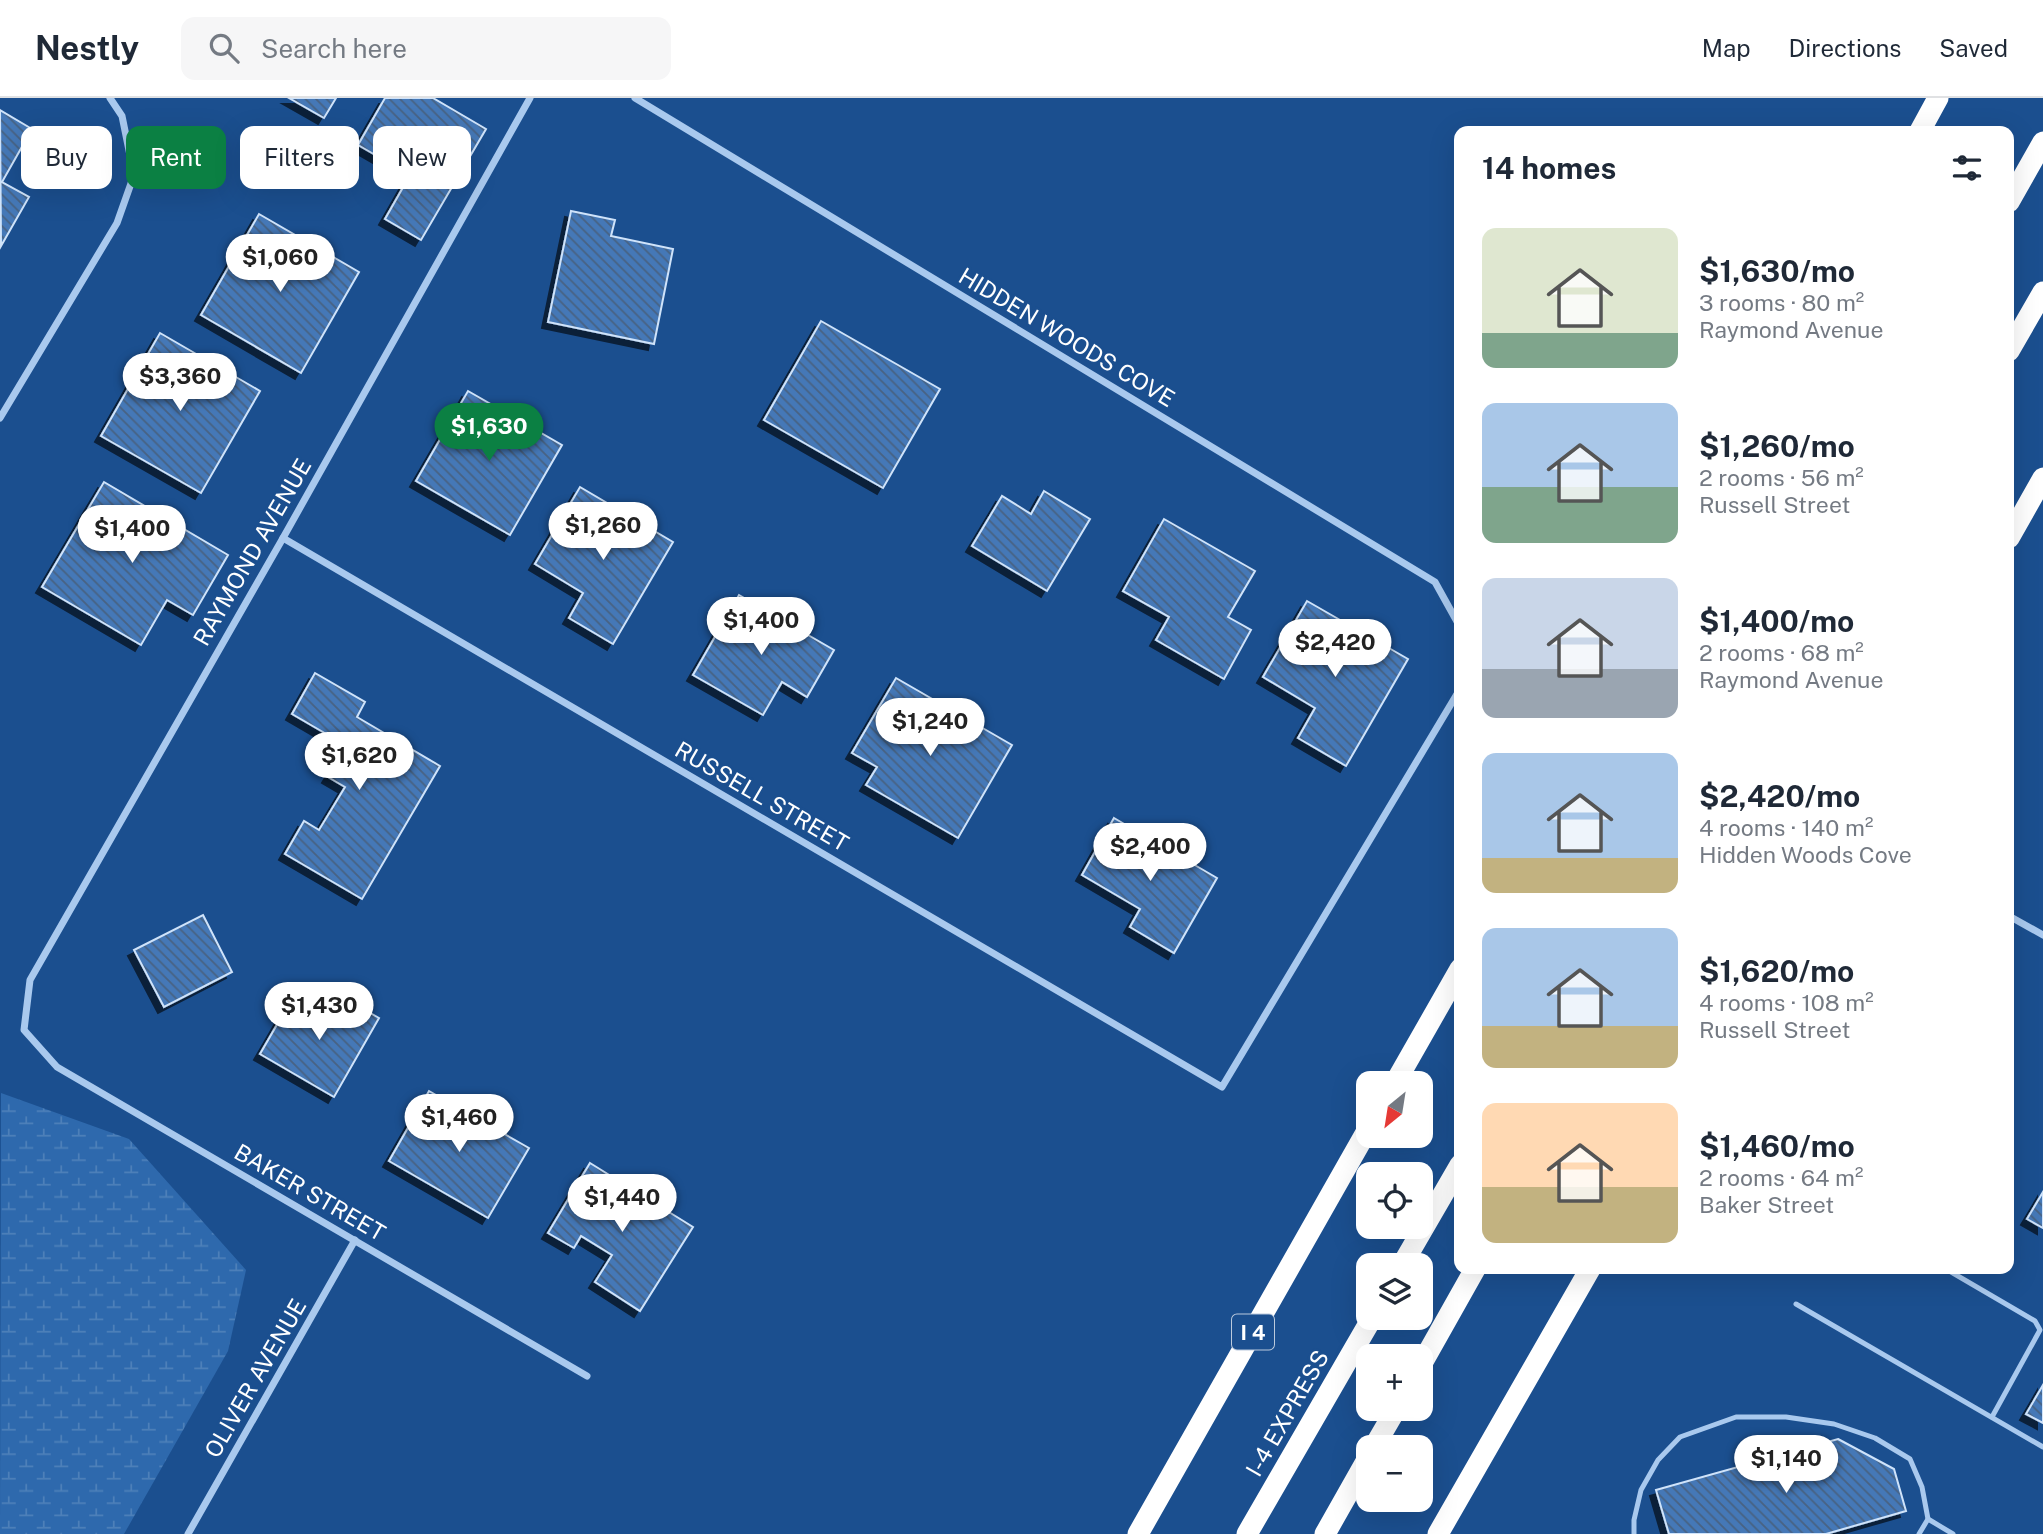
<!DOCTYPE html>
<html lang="en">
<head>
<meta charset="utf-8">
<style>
  body { margin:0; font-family:"Public Sans",sans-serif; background:#f6f6f7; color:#1f2937; height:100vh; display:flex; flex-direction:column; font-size:26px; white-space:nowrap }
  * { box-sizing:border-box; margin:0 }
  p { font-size:23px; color:#747a83 }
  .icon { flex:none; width:38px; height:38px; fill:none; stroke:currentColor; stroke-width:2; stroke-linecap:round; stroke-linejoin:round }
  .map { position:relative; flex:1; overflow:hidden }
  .sheet { position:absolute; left:1454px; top:28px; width:560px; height:1148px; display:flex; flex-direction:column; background:#fff; border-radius:14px; box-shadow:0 7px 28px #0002 }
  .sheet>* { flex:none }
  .banner { position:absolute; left:21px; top:28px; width:665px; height:63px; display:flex; gap:14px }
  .needle { width:46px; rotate:210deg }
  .controls { position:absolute; left:1356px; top:973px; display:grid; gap:14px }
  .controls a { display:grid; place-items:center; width:77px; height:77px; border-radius:14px; background:#fff; box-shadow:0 7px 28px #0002; font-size:35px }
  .price { position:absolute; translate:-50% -60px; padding:0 16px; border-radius:24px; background:#fff; color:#222; font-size:23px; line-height:46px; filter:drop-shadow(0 2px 4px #0008) }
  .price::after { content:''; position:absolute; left:50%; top:42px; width:21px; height:16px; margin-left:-10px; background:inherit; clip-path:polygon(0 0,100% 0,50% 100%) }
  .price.selected { background:#0b8043; color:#fff }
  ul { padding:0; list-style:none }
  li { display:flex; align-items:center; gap:21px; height:175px; padding:0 28px }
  li span { display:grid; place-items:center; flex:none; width:196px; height:140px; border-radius:14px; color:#555 }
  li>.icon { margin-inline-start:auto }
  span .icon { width:84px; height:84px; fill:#fffc; stroke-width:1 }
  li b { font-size:30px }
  h2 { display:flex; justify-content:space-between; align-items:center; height:84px; padding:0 28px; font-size:30px }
  .pill { padding:0 24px; border-radius:14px; background:#fff; box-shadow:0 7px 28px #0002; font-size:24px; line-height:63px }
  .pill.selected { background:#0b8043; color:#fff }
  header { display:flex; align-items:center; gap:42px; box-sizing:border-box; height:98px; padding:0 35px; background:#fff; border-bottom:2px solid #e0e1e3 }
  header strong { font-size:33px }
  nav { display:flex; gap:38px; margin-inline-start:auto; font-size:24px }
  .search { width:490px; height:63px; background:#f6f6f7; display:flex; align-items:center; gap:18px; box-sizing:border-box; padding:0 24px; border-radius:14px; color:#747a83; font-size:26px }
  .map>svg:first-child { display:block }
</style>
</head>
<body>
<header>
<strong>Nestly</strong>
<div class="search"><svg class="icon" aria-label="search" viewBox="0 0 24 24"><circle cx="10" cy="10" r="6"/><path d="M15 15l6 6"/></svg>Search here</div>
<nav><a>Map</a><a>Directions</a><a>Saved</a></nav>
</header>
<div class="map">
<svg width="2043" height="1436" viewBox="0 0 2043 1436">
  <defs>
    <pattern id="wetland-marsh" width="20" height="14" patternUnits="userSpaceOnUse" patternTransform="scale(1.75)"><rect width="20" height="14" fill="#2e69ad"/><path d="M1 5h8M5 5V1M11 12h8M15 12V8" fill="none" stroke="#4d80b9"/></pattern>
    <pattern id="building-back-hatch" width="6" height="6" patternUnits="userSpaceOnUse" patternTransform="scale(1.75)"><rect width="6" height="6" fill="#4478b7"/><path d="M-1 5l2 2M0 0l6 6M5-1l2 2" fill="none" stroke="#486282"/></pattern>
    <filter id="shadow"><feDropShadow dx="-6" dy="6" stdDeviation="0" flood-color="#0009"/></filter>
  </defs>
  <rect width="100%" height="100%" fill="#1b4f8f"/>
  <!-- wetland -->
  <polygon fill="url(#wetland-marsh)" points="1,995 129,1041 246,1172 228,1253 124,1436 0,1436"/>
  <!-- building -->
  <g fill="url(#building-back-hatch)" stroke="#cfe3fa" stroke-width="2" filter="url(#shadow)">
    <polygon points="289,0 336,0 324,20"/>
    <polygon points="385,0 433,0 486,31 421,142 385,121 410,77 358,47"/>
    <polygon points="0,12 32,31 2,84 29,99 1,148"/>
    <polygon points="571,113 615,122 611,138 673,151 654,246 548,224"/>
    <polygon points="259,116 359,174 301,275 201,217"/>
    <polygon points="821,223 940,291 883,390 764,322"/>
    <polygon points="160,235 260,293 201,395 101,338"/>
    <polygon points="468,293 562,347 510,437 416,383"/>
    <polygon points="104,384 228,457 193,517 167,502 141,547 42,489"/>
    <polygon points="580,389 673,444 613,546 569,520 583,495 535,466"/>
    <polygon points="1044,393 1090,421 1047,493 972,448 1002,398 1031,416"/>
    <polygon points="1164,421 1255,473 1228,519 1251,532 1224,581 1156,542 1169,519 1123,493"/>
    <polygon points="739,497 834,552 807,599 782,584 763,617 693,577"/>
    <polygon points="1307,503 1408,561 1346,668 1298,640 1315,610 1263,579"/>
    <polygon points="315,575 365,604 357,619 440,668 362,801 285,756 304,723 319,732 345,689 328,679 347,648 292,616"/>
    <polygon points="896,580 1012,647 958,740 866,687 877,669 852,655"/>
    <polygon points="1114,720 1217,780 1174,855 1130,829 1140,811 1082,777"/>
    <polygon points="203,817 232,874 164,909 134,852"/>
    <polygon points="297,892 347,920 355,906 379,920 334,999 260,956"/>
    <polygon points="429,993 529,1050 488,1120 389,1063"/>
    <polygon points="590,1065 693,1129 640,1213 595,1184 612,1157 581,1138 574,1150 548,1135"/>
    <polygon points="2043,1094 2043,1130 2027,1121"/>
    <polygon points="2043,1287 2043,1325 2026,1316"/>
    <polygon points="1838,1341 1894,1371 1906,1413 1826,1436 1669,1436 1656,1392"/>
  </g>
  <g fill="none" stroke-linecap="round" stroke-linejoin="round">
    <!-- lane -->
    <g stroke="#a9c9ee" stroke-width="5">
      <polyline points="1946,1171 2035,1223 2040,1232 1992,1319"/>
      <polyline points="1796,1206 2043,1349"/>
      <polyline points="1634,1436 1634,1422 1641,1392 1658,1362 1680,1339 1736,1319 1786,1319 1834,1326 1875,1340 1910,1361 1922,1389 1928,1421 1953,1436"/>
      <polyline points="1919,1436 1928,1421"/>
    </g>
    <!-- street -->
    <g stroke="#a9c9ee" stroke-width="7">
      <polyline points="530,0 283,440 30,882 24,932 57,969 587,1278"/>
      <polyline points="635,0 1435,484 1460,529"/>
      <polyline points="0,320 117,125 134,77 122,18 110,0"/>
      <polyline points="283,440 1222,989 1460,591"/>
      <polyline points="2009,818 2043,837"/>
      <polyline points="188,1436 355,1142"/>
    </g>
    <!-- highway -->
    <g stroke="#fff" stroke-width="21">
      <polyline points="1920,33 1938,0"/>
      <polyline points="2009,104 2043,44"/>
      <polyline points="2009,253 2043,194"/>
      <polyline points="2009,440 2043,380"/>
      <polyline points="1395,985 1460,871"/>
      <polyline points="1402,1167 1460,1067"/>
      <polyline points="1421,1267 1475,1171"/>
      <polyline points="1374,1349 1396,1311"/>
      <polyline points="1138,1436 1368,1031"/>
      <polyline points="1247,1436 1372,1220"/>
      <polyline points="1325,1436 1368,1360"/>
      <polyline points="1438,1436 1590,1171"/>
    </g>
  </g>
  <g text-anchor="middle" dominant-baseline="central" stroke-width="5" stroke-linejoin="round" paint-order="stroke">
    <!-- shield labels -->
    <rect fill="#1b4f8f" stroke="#bbcadd" stroke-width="2" x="1232" y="1216.5" width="42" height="35" rx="5"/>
    <g font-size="21" font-weight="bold" fill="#fff">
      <text x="1253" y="1234">I 4</text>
    </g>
    <!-- street labels -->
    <g font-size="23" fill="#fff" stroke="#1b4f8f">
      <text transform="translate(1067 239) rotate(31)">HIDDEN WOODS COVE</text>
      <text transform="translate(252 454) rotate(-60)">RAYMOND AVENUE</text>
      <text transform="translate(762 698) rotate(30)">RUSSELL STREET</text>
      <text transform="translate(310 1094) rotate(30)">BAKER STREET</text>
      <text transform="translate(255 1280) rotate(-60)">OLIVER AVENUE</text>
      <text transform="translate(1287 1315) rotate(-60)">I-4 EXPRESS</text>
    </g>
  </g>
</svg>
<div class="controls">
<a><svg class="needle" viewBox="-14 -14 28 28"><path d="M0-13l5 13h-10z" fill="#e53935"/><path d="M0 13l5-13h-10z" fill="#747a83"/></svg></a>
<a><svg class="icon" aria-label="locate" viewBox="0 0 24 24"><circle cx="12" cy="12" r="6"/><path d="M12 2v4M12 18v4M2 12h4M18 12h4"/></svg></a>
<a><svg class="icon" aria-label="layers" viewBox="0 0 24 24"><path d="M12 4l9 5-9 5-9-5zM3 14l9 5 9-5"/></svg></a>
<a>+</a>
<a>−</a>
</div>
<b class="price" style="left:280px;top:196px">$1,060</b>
<b class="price" style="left:180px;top:315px">$3,360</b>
<b class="price selected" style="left:489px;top:365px">$1,630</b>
<b class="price" style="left:603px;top:464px">$1,260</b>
<b class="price" style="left:132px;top:467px">$1,400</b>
<b class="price" style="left:761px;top:559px">$1,400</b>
<b class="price" style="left:1335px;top:581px">$2,420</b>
<b class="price" style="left:930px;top:660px">$1,240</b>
<b class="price" style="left:359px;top:694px">$1,620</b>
<b class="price" style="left:1150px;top:785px">$2,400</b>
<b class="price" style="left:319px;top:944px">$1,430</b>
<b class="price" style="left:459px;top:1056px">$1,460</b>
<b class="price" style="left:622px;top:1136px">$1,440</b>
<b class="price" style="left:1786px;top:1397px">$1,140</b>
<div class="banner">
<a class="pill">Buy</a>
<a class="pill selected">Rent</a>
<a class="pill">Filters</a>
<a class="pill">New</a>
</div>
<section class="sheet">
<h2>14 homes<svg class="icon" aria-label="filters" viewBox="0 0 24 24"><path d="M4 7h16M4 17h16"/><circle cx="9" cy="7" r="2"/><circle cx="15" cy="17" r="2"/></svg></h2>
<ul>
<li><span style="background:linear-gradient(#dfe7d0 75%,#7fa58c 0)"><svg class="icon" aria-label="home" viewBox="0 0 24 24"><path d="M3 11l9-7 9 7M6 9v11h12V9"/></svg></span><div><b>$1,630/mo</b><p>3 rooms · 80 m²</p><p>Raymond Avenue</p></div></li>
<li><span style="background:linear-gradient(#a9c7e8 60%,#7fa58c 0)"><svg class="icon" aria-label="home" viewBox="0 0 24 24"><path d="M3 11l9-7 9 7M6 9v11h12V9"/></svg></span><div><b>$1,260/mo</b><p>2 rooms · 56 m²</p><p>Russell Street</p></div></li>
<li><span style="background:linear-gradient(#c9d6e8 65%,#9aa5b1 0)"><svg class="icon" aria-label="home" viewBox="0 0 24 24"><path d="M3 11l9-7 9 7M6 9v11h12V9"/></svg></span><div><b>$1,400/mo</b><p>2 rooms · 68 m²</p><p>Raymond Avenue</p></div></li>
<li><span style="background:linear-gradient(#a9c7e8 75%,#c2b280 0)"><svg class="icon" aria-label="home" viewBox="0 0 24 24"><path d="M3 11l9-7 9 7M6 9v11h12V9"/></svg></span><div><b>$2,420/mo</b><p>4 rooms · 140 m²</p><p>Hidden Woods Cove</p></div></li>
<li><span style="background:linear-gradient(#a9c7e8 70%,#c2b280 0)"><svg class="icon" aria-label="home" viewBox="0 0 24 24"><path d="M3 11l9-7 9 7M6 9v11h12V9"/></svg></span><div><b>$1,620/mo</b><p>4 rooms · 108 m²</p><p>Russell Street</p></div></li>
<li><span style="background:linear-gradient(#ffd9b3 60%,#c2b280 0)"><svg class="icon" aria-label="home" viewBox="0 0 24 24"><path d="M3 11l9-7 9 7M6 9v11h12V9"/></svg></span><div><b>$1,460/mo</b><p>2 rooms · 64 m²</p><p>Baker Street</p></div></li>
</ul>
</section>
</div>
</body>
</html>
